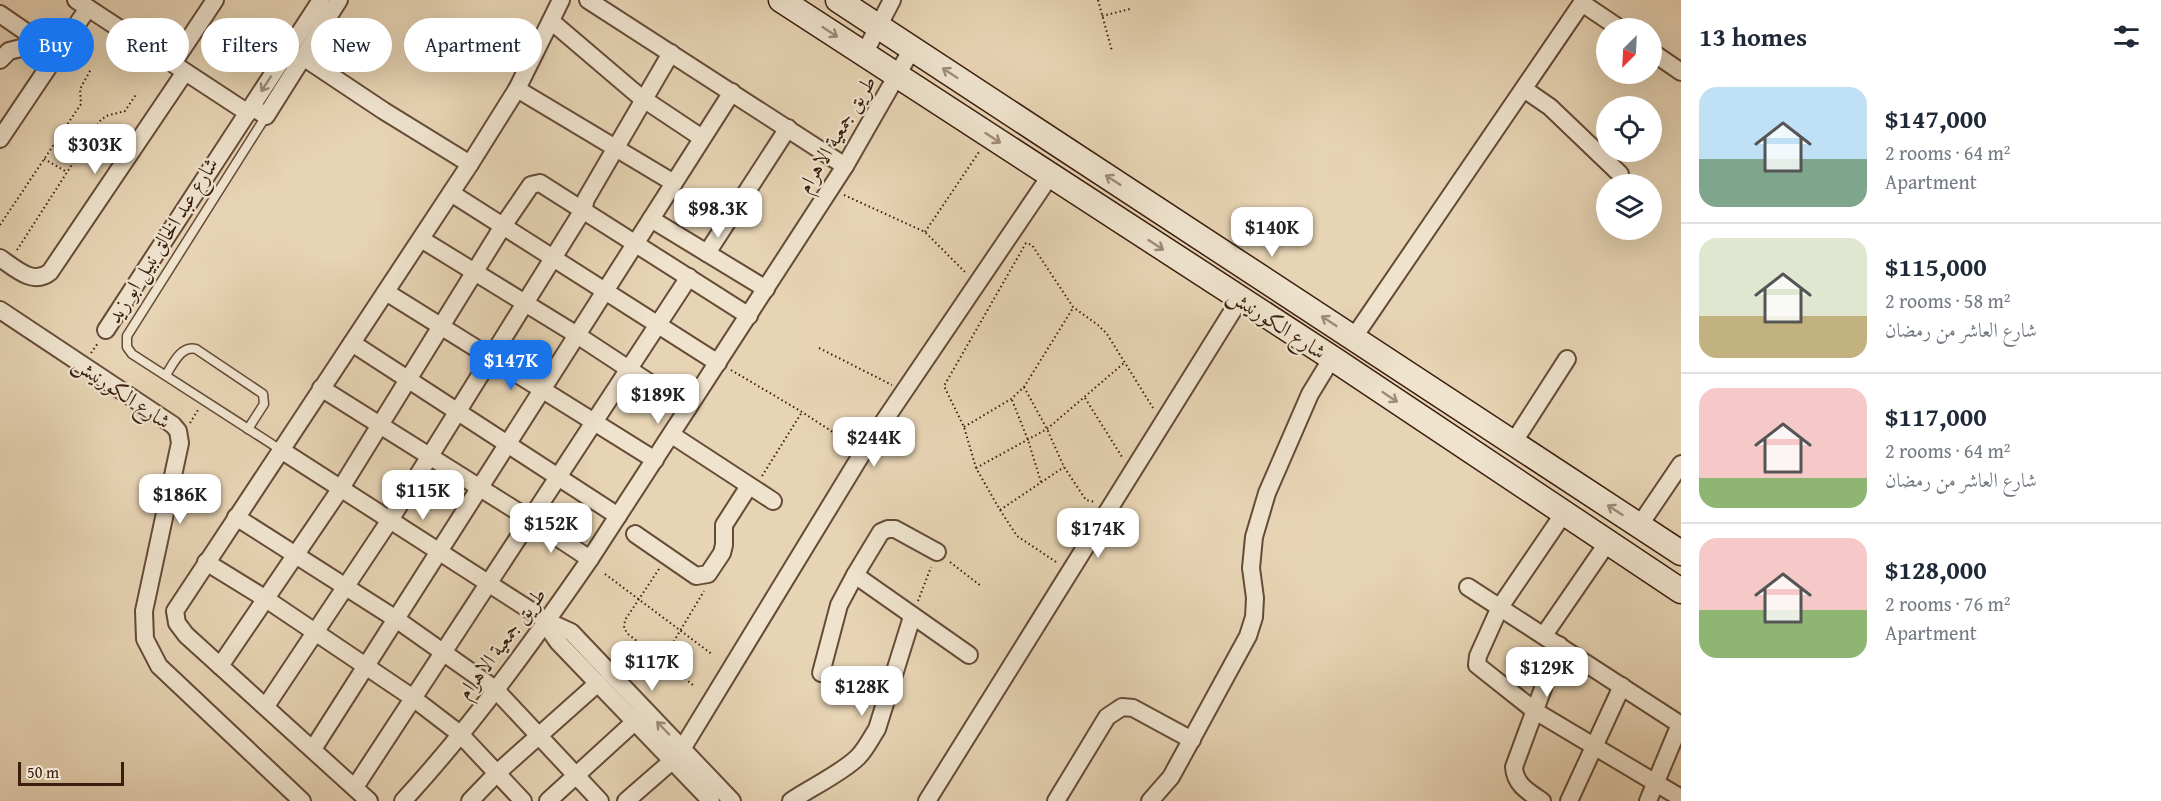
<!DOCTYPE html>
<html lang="en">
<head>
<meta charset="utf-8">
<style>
  body { margin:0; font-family:"Gentium Book Plus",Amiri,serif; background:#f2f2f3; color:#1f2937; height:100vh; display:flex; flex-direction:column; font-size:22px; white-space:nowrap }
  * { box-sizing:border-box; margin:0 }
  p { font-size:20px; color:#747a83 }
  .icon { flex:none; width:33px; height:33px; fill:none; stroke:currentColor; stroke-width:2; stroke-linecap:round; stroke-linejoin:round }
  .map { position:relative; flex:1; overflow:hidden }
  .panel { display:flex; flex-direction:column; background:#fff; width:480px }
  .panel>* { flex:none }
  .banner { position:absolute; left:18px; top:18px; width:570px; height:54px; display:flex; gap:12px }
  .needle { width:39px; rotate:204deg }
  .controls { position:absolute; left:1596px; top:18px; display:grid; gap:12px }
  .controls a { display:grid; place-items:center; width:66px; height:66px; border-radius:50%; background:#fff; box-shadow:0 6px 24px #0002; font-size:30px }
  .scale { position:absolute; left:18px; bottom:15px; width:106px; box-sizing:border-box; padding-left:6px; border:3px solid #3a1d0d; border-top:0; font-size:16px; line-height:21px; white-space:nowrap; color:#3a1d0d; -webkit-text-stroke:4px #efe3ce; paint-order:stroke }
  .price { position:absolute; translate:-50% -51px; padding:0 14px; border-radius:12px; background:#fff; color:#222; font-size:20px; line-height:39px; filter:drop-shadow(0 2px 3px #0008) }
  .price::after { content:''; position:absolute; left:50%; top:36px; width:18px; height:14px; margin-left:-9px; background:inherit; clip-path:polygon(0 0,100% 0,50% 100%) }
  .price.current { background:#1a73e8; color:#fff }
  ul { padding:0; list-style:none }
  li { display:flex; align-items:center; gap:18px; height:150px; padding:0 18px }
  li+li { border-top:2px solid #e0e1e3 }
  li span { display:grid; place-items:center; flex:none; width:168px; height:120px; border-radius:18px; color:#555 }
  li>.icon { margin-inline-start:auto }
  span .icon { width:72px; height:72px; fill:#fffc; stroke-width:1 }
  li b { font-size:26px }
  h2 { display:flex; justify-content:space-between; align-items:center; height:72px; padding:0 18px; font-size:26px }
  .tag { padding:0 21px; border-radius:27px; background:#fff; box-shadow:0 6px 24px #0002; font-size:21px; line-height:54px }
  .tag.current { background:#1a73e8; color:#fff }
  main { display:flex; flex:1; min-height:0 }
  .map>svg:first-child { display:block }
</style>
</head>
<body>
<main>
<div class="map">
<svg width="1681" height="801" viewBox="0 0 1681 801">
  <rect width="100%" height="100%" fill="#e7d4b4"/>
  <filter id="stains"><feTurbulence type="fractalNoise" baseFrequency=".00333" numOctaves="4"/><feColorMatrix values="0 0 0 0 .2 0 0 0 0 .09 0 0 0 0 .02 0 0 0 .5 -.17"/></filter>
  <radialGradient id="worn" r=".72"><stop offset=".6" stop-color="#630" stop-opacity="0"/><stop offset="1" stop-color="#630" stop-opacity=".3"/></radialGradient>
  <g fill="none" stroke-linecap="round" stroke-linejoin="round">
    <defs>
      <g id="lane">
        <polyline points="266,116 127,336 127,347 132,354 281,450"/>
        <path d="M166,375c7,-11 15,-30 30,-26l67,45 1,10 -16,25"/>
      </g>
      <g id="street">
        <polyline points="76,0 248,113"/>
        <polyline points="588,0 845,166"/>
        <polyline points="1582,3 1619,28"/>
        <polyline points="0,14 58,54"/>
        <polyline points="551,21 639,96 702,138"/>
        <polyline points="1652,52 1681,72"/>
        <polyline points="864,54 892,0"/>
        <polyline points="303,57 384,111 470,164"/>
        <polyline points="0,60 9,51 41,43"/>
        <polyline points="173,63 215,0"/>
        <polyline points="517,89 674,183"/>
        <polyline points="1524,89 1550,107 1620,174"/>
        <polyline points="252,107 266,116 339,0"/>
        <polyline points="0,139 88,8"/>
        <polyline points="451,193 718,363"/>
        <polyline points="651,219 766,289"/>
        <polyline points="421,239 577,335 688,408"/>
        <polyline points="707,253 788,128"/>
        <path d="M0,258c15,10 33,28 50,14l135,-200"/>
        <polyline points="386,292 655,460"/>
        <polyline points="0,310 173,425 178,431 180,443 144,611 145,639 159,666 302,801"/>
        <polyline points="106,330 321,0"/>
        <polyline points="1354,337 1584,0"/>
        <polyline points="352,343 618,516"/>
        <polyline points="321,388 531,520 590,559"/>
        <polyline points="672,435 773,501"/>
        <polyline points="1513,443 1567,359"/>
        <polyline points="281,450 547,621 571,632 732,801"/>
        <polyline points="1564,513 1500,607 1478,656 1477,665 1535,711 1681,798"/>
        <polyline points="236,517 396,619 495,689 600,801"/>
        <polyline points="1639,526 1681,464"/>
        <polyline points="635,534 696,576 708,574 722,553 724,545 724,525 749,486"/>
        <polyline points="206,562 266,599 413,698 460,734 523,801"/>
        <polyline points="855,575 969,655"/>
        <polyline points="1468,587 1681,725"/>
        <polyline points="547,621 549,629 558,642 711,801"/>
        <polyline points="1544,635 1608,542"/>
        <polyline points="220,666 341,488 503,226 531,185 540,183 749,316"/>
        <polyline points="821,673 839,605 855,575 881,532 888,529 895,529 937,552"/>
        <polyline points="266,706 390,520 583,210 586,199 671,53"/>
        <polyline points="313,749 732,92"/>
        <polyline points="682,749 863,452 1050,176"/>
        <polyline points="355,787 689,277"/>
        <polyline points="369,801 186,635 177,623 175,611 470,164 517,89 561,0"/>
        <path d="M403,801c69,-75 129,-158 187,-242l255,-393 67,-117"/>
        <polyline points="470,801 497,773 598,683"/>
        <polyline points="548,801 641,716"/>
        <polyline points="626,801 672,761"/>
        <path d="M791,801c19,-13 51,-28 67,-44 8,-8 13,-19 19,-28l35,-112"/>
        <polyline points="927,801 1240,299"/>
        <polyline points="1056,801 1107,717 1122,707 1133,708 1192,740"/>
        <polyline points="1150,801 1171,777 1248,636 1254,617 1255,598 1251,568 1254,537 1267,493 1310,394 1332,358"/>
        <path d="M1542,801c-13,-9 -27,-16 -28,-34l45,-122"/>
        <polyline points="1569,801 1622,686"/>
        <polyline points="1648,801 1680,724"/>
      </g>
      <g id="secondary">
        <polyline points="781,0 1332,358 1681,591"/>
        <polyline points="838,0 1681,553"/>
      </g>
    </defs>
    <!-- lane casing -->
    <use href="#lane" stroke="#654b37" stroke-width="11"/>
    <!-- street casing -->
    <use href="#street" stroke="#654b37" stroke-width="20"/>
    <!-- secondary casing -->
    <use href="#secondary" stroke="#3a1d0d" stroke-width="27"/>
    <!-- path -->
    <g stroke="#3a1d0d" stroke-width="2" stroke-dasharray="1.5 3" stroke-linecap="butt">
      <polyline points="1098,0 1112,51"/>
      <polyline points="1102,16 1130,9"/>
      <polyline points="44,159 67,172"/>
      <polyline points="844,195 925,232 966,273"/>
      <polyline points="0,225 81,104 80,89 91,69"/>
      <polyline points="925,232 979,152"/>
      <polyline points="17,250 100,121 106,116 125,111 137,93"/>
      <polyline points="819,348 892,385"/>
      <polyline points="91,353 98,343"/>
      <polyline points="731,370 802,412 851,444"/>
      <polyline points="1024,387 1047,429 1064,467 1086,500 1095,502"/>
      <polyline points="1085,398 1122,457"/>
      <polyline points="1012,400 1028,440 1041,482"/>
      <polyline points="190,423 198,410"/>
      <polyline points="964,427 1011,399 1024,387 1073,308"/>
      <polyline points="976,468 1047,429 1124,363"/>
      <polyline points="762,476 802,412"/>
      <polyline points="1000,510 1064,467"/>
      <polyline points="950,562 981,586"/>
      <polyline points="1056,562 1017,536 1000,510 976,468 964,427 944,386 1026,243 1032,245 1073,307 1098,325 1107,334 1153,408"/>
      <polyline points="659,569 625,620 624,628 628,634 693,685"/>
      <polyline points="605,574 713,655"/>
      <polyline points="918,601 931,567"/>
      <polyline points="662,661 704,591"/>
    </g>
    <!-- lane -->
    <use href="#lane" stroke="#efe3ce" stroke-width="8"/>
    <!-- street -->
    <use href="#street" stroke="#efe3ce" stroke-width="16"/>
    <!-- secondary -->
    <use href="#secondary" stroke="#efe3ce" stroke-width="24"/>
  </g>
  <!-- one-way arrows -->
  <defs><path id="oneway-shaft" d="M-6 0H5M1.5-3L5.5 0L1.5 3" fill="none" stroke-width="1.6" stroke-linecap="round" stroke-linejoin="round" transform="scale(1.5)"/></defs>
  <g stroke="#9e8a77">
    <use href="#oneway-shaft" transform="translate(830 32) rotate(33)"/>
    <use href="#oneway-shaft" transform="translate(950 73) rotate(-147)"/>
    <use href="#oneway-shaft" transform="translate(266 84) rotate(123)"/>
    <use href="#oneway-shaft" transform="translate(993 138) rotate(33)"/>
    <use href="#oneway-shaft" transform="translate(1113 180) rotate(-147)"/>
    <use href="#oneway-shaft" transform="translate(1156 245) rotate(33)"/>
    <use href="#oneway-shaft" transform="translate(1329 321) rotate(-147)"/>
    <use href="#oneway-shaft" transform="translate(1390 397) rotate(34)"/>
    <use href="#oneway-shaft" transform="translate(1615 510) rotate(-147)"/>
    <use href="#oneway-shaft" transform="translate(663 728) rotate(-134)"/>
  </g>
  <g text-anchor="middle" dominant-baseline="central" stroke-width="4.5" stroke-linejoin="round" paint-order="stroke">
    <!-- street labels -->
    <g font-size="21" fill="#3a1d0d" stroke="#efe3ce">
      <text transform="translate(836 134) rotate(-59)">طريق جمعية الاهرام</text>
      <text transform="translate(162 240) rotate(-58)">شارع عبد الخالق نبيل ابو زيد</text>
      <text transform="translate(1277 323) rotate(33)">شارع الكورنيش</text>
      <text transform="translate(122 392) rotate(34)">شارع الكورنيش</text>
      <text transform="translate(501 643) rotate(-53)">طريق جمعية الاهرام</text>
    </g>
  </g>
  <rect width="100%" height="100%" filter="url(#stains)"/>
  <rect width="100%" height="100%" fill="url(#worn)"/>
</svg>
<div class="controls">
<a><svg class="needle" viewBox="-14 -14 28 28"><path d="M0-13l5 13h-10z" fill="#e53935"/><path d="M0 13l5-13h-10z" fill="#747a83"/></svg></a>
<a><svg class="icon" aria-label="locate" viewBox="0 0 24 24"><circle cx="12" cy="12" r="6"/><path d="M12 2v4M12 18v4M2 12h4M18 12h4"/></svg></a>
<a><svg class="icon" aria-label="layers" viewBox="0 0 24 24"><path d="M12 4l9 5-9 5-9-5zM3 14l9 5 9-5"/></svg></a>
</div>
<div class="scale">50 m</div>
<b class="price" style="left:95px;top:175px">$303K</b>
<b class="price" style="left:718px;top:239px">$98.3K</b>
<b class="price" style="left:1272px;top:258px">$140K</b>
<b class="price current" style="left:511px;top:391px">$147K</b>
<b class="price" style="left:658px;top:425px">$189K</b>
<b class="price" style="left:874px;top:468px">$244K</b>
<b class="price" style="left:423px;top:521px">$115K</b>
<b class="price" style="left:180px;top:525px">$186K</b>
<b class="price" style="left:551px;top:554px">$152K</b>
<b class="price" style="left:1098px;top:559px">$174K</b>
<b class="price" style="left:652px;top:692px">$117K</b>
<b class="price" style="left:1547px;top:698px">$129K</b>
<b class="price" style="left:862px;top:717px">$128K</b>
<div class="banner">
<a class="tag current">Buy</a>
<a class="tag">Rent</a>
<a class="tag">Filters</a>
<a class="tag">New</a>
<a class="tag">Apartment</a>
</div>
</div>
<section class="panel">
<h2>13 homes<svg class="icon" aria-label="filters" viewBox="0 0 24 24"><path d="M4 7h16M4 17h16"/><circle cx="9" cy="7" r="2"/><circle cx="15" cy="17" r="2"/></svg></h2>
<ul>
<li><span style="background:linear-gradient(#bfe0f5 60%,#7fa58c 0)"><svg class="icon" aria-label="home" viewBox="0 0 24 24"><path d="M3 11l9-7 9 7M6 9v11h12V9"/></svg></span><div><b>$147,000</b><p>2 rooms · 64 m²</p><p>Apartment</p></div></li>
<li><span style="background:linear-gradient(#dfe7d0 65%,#c2b280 0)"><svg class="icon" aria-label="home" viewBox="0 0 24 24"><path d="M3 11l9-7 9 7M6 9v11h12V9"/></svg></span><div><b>$115,000</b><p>2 rooms · 58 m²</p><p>شارع العاشر من رمضان</p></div></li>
<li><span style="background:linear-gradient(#f6c9c9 75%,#8fb573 0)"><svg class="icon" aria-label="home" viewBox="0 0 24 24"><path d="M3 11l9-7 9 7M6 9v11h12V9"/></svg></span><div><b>$117,000</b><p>2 rooms · 64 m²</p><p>شارع العاشر من رمضان</p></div></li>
<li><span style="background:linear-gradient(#f6c9c9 60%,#8fb573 0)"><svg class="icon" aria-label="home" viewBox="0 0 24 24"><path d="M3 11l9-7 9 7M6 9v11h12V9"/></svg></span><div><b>$128,000</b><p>2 rooms · 76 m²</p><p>Apartment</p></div></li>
</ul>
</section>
</main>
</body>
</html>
